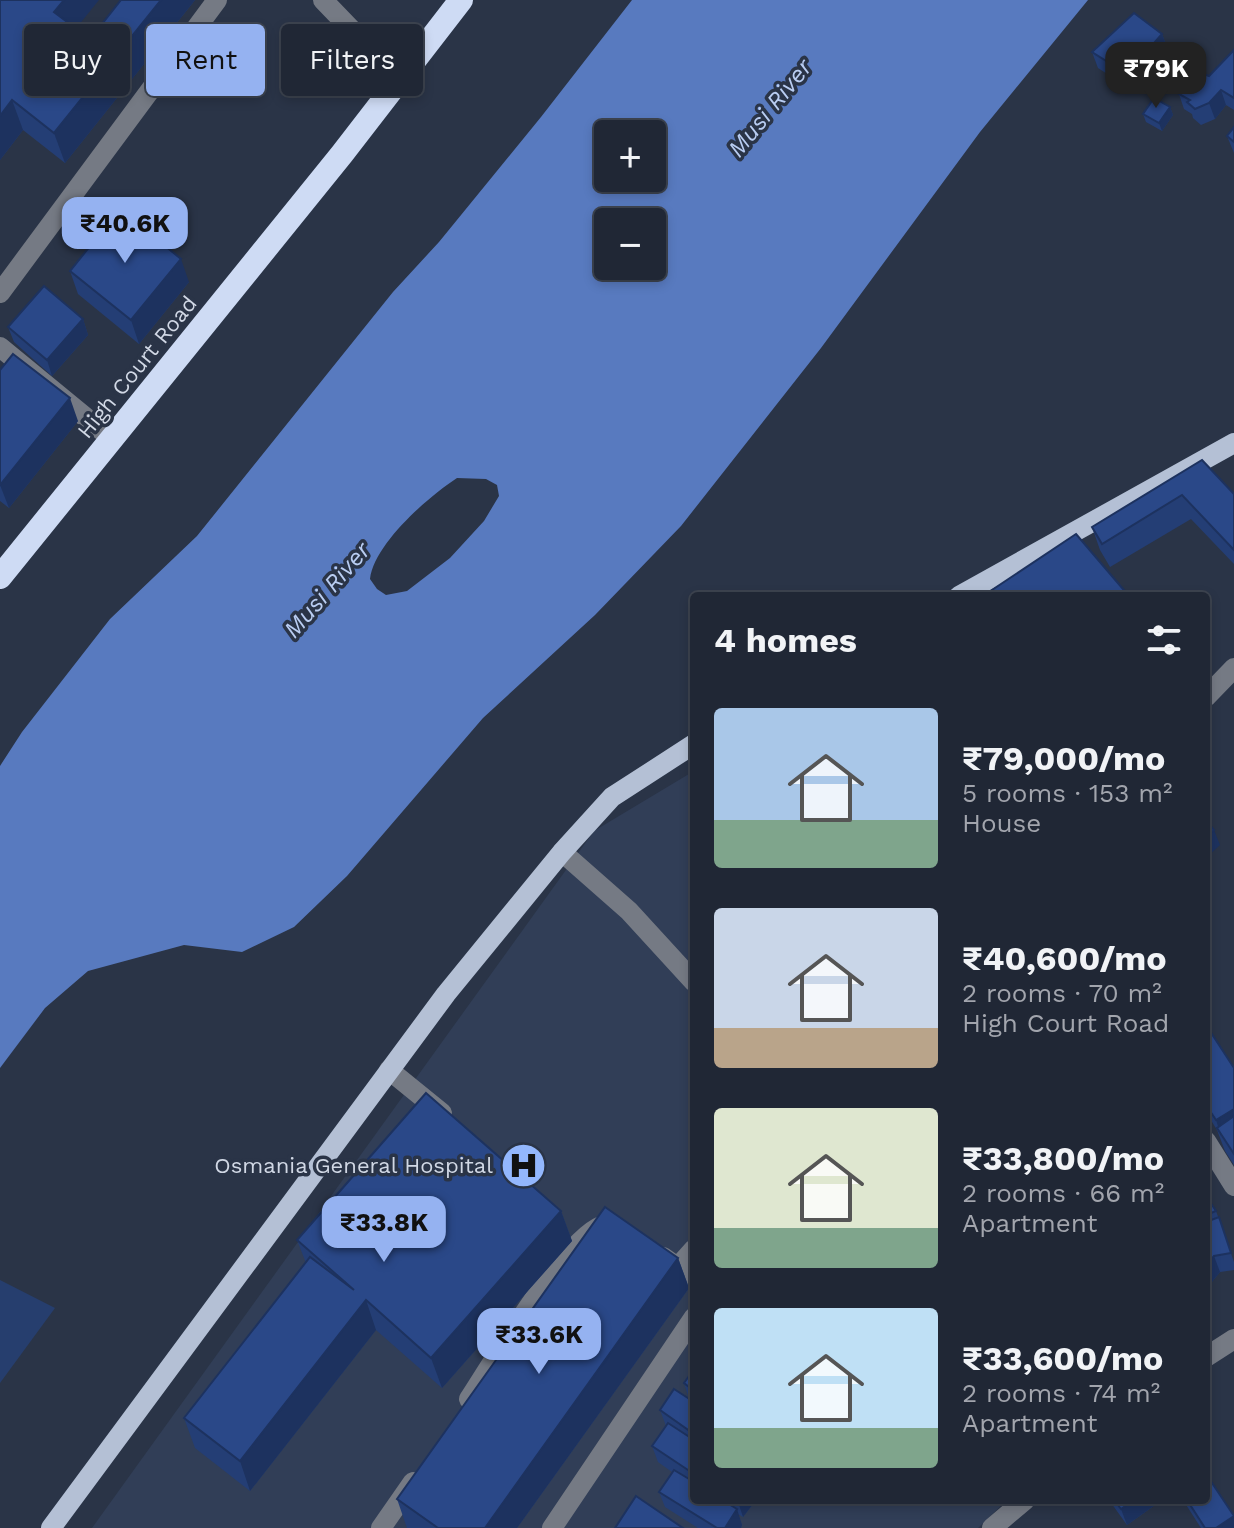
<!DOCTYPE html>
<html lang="en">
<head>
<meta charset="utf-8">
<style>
  body { margin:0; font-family:"Work Sans",sans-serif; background:#2d3341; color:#f1f3f6; height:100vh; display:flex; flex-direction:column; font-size:30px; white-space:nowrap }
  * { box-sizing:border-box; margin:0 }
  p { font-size:26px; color:#a2a5ad }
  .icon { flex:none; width:44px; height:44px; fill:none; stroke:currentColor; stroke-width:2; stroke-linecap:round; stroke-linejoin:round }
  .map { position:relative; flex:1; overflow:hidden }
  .sheet { position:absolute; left:690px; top:592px; width:520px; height:912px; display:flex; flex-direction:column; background:#202735; border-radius:8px; box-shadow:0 4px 12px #0003,0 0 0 2px #3d4450 }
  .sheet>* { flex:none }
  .top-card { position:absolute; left:24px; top:24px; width:546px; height:72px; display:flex; gap:16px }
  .tools { position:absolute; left:594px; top:120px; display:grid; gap:16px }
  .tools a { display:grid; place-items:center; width:72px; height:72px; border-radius:8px; background:#202735; box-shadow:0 4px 12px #0003,0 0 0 2px #3d4450; font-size:40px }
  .price { position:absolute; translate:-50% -68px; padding:0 18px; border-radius:16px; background:#95b2f1; color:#111; font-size:26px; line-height:52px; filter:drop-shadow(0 2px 4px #0008) }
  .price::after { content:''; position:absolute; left:50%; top:48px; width:24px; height:18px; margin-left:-12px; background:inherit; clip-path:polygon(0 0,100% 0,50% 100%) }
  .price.active { background:#222; color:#fff }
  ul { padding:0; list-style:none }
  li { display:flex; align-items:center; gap:24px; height:200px; padding:0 24px }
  li span { display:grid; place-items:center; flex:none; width:224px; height:160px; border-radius:8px; color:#555 }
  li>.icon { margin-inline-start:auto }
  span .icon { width:96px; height:96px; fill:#fffc; stroke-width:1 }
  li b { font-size:34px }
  h2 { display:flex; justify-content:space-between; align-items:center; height:96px; padding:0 24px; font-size:34px }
  .pill { padding:0 28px; border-radius:8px; background:#202735; box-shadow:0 4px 12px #0003,0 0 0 2px #3d4450; font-size:28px; line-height:72px }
  .pill.active { background:#95b2f1; color:#111 }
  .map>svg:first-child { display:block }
</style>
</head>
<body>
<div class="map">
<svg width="1234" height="1528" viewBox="0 0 1234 1528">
  <rect width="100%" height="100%" fill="#2a3447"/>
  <!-- built -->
  <polygon fill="#313e57" points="694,771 694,1500 1007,1500 978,1528 92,1528 594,831"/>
  <!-- green -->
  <polygon fill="#263e6e" points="0,1280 55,1308 0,1383"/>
  <!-- water -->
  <path fill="#587abf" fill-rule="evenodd" d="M632,0h456l-108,132 -159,216 -140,178 -86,89 -112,103 -136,158 -53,51 -52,25 -58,-7 -96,26 -43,37 -45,60v-302l22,-34 88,-113 87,-83 196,-244 46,-50 102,-125zM608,134h44v44h-44zM608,222h44v44h-44zM457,478l29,1 11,6 2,11 -15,25 -34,37 -43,33 -21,4 -9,-6 -7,-10c4,-35 58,-82 87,-101z"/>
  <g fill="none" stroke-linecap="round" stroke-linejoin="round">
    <!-- minor -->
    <g stroke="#757a84" stroke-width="20">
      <polyline points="323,0 399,79"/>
      <polyline points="0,293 217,0"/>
      <polyline points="0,347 112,439"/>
      <polyline points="1206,697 1234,668"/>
      <polyline points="562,852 629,911 694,982"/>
      <polyline points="389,1070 442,1113"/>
      <polyline points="1206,1141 1234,1186"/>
      <polyline points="663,1257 694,1279"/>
      <polyline points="677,1268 694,1249"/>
      <polyline points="1206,1357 1234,1339"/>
      <path d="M469,1399c25,-38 96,-159 132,-173"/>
      <polyline points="381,1528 413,1482"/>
      <polyline points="552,1528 694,1317"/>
      <polyline points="992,1528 1025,1500"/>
    </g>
    <!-- major -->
    <g stroke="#b4c0d5" stroke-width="20">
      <polyline points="959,596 1234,443"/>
      <polyline points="51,1528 446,994 562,852 612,797 694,744"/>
    </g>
    <!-- highway -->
    <polyline stroke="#cedbf4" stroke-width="24" points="0,577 342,154 461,0"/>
  </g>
  <!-- wall -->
  <g fill="#243e75">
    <polygon points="0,0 76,29 90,39 121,0 195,0 65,163 23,130 0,160"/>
    <polygon points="1162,34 1168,50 1132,90 1098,68 1092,52"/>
    <polygon points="1234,50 1234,110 1226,105 1215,119 1201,125 1193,118 1192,114 1184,109 1179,94 1209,76"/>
    <polygon points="1170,107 1173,115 1162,131 1146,122 1143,114"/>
    <polygon points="1234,127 1234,153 1227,136"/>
    <polygon points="70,271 189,282 139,344 78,294"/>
    <polygon points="83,319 88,335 52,376 14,342 8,327"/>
    <polygon points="0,370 78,421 9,508 0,501"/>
    <polygon points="1202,460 1234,494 1234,564 1191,519 1110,567 1100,550 1092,527"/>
    <polygon points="1206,1025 1234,1068 1234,1165 1225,1151 1217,1130 1206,1112"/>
    <polygon points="1206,1196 1216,1211 1234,1262 1234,1270 1220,1272 1211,1283 1206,1282"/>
    <polygon points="561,1211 572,1241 442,1388 376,1330 250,1491 195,1448 184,1418 306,1263 297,1240"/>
    <polygon points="678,1258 689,1288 517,1528 407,1528 397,1499"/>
    <polygon points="694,1369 694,1500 756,1500 743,1517 738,1514 742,1525 741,1528 698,1528 665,1507 659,1492 672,1472 658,1462 652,1446 666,1426 660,1410 689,1399 684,1383"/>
    <polygon points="1109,1500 1162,1500 1127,1525"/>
    <polygon points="1183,1500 1206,1500 1234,1528 1201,1528"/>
  </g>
  <!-- shaded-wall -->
  <g fill="#1d325f">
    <polygon points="64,0 99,0 65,42 54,12"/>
    <polygon points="161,0 195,0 65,163 54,133"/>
    <polygon points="1162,34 1168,50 1132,90 1127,74"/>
    <polygon points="1221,90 1226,105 1215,119 1209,103"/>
    <polygon points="12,100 23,130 0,160 0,116"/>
    <polygon points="1170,107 1173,115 1162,131 1159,123"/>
    <polygon points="181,259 189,282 139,344 131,320"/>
    <polygon points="83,319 88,335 52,376 47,360"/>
    <polygon points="70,398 78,421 9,508 0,485"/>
    <polygon points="1214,830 1220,845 1206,858 1206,837"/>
    <polygon points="1234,1109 1234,1128 1221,1136 1216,1120"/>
    <polygon points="561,1211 572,1241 442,1388 431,1358"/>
    <polygon points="1214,1256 1220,1272 1211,1283 1206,1266"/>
    <polygon points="678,1258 689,1288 517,1528 485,1528"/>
    <polygon points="366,1300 376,1330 250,1491 240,1461"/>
    <polygon points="739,1500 756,1500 743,1517 738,1502"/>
    <polygon points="846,1500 855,1500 848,1506"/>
    <polygon points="1134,1500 1162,1500 1127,1525 1121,1509"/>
    <polygon points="737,1509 742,1525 741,1528 725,1528"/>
    <polygon points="1234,1517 1234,1528 1216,1528"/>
  </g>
  <!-- building -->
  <g fill="#2a4888" stroke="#1d325f" stroke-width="2">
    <polygon points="0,0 64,0 54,12 90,39 121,0 161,0 54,133 12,100 0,116"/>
    <polygon points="1134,13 1162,34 1127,74 1092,52"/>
    <polygon points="1234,50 1234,98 1221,90 1209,103 1195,109 1187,102 1190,100 1179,94 1198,72 1209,76"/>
    <polygon points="1154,98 1170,107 1159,123 1143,114"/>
    <polygon points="1234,127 1234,142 1227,136"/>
    <polygon points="120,209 181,259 131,320 70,271"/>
    <polygon points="44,286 83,319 47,360 8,327"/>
    <polygon points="13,354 70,398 0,485 0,370"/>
    <polygon points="1202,460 1234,494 1234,550 1182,495 1102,544 1092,527"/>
    <polygon points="1076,534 1129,596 983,596"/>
    <polygon points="1206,821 1214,830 1206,837"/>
    <polygon points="1206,1025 1234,1068 1234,1109 1216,1120 1206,1105"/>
    <polygon points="426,1093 561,1211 431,1358 366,1300 240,1461 184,1418 310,1257 354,1290 297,1240"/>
    <polygon points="1234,1116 1234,1154 1217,1128"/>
    <polygon points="1206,1196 1216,1211 1206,1215"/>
    <polygon points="605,1207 678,1258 485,1528 438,1528 397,1499"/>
    <polygon points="1219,1217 1231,1253 1214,1256 1206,1266 1206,1222"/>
    <polygon points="694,1369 694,1391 684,1383"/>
    <polygon points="674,1389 694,1402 694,1434 660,1410"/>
    <polygon points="668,1423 694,1440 694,1468 691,1472 652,1446"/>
    <polygon points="674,1470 694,1482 694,1500 722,1500 737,1509 725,1528 717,1528 659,1492"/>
    <polygon points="1206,1474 1234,1516 1216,1528 1205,1528 1187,1500 1206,1500"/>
    <polygon points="636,1496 683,1528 615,1528"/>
    <polygon points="1114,1500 1134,1500 1121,1509"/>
  </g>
  <!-- icons -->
  <defs>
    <symbol id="hospital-disc" viewBox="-11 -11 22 22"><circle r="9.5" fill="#93b7fd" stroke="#2a3447"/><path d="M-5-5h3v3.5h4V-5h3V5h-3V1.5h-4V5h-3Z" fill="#111"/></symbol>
  </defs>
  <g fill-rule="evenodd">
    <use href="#hospital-disc" x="498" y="1140" width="51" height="51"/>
  </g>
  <g text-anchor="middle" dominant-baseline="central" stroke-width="7" stroke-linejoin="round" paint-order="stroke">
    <!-- street labels -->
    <g font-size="22" fill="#d1d8e5" stroke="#2a3447">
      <text transform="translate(137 367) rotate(-51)">High Court Road</text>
    </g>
    <!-- poi labels -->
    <g font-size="22" fill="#d1d8e5" stroke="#2a3447" text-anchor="end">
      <text x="493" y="1165">Osmania General Hospital</text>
    </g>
    <!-- water labels -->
    <g font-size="24" font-style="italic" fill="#b9cdf2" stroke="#2a3447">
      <text transform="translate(770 108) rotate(-51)">Musi River</text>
      <text transform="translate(327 590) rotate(-49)">Musi River</text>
    </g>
  </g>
</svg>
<div class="tools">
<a>+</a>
<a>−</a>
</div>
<b class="price active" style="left:1156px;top:110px">₹79K</b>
<b class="price" style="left:125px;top:265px">₹40.6K</b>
<b class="price" style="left:384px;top:1264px">₹33.8K</b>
<b class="price" style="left:539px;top:1376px">₹33.6K</b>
<div class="top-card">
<a class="pill">Buy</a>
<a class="pill active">Rent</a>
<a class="pill">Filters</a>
</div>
<section class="sheet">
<h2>4 homes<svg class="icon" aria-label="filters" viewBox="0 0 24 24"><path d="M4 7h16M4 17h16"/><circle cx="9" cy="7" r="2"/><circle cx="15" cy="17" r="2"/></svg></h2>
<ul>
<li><span style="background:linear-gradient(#a9c7e8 70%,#7fa58c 0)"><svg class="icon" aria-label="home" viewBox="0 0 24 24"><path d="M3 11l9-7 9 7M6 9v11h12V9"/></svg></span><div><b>₹79,000/mo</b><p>5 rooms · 153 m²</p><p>House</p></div></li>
<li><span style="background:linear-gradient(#c9d6e8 75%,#b9a48a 0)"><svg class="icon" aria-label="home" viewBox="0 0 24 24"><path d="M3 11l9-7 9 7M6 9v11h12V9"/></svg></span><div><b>₹40,600/mo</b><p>2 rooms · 70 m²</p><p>High Court Road</p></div></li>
<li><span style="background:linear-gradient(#dfe7d0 75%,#7fa58c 0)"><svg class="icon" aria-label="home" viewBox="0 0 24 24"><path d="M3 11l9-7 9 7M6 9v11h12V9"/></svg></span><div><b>₹33,800/mo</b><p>2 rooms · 66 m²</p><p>Apartment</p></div></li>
<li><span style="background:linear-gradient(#bfe0f5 75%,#7fa58c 0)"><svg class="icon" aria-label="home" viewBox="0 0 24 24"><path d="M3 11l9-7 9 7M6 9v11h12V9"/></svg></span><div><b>₹33,600/mo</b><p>2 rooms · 74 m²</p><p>Apartment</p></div></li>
</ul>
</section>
</div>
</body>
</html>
